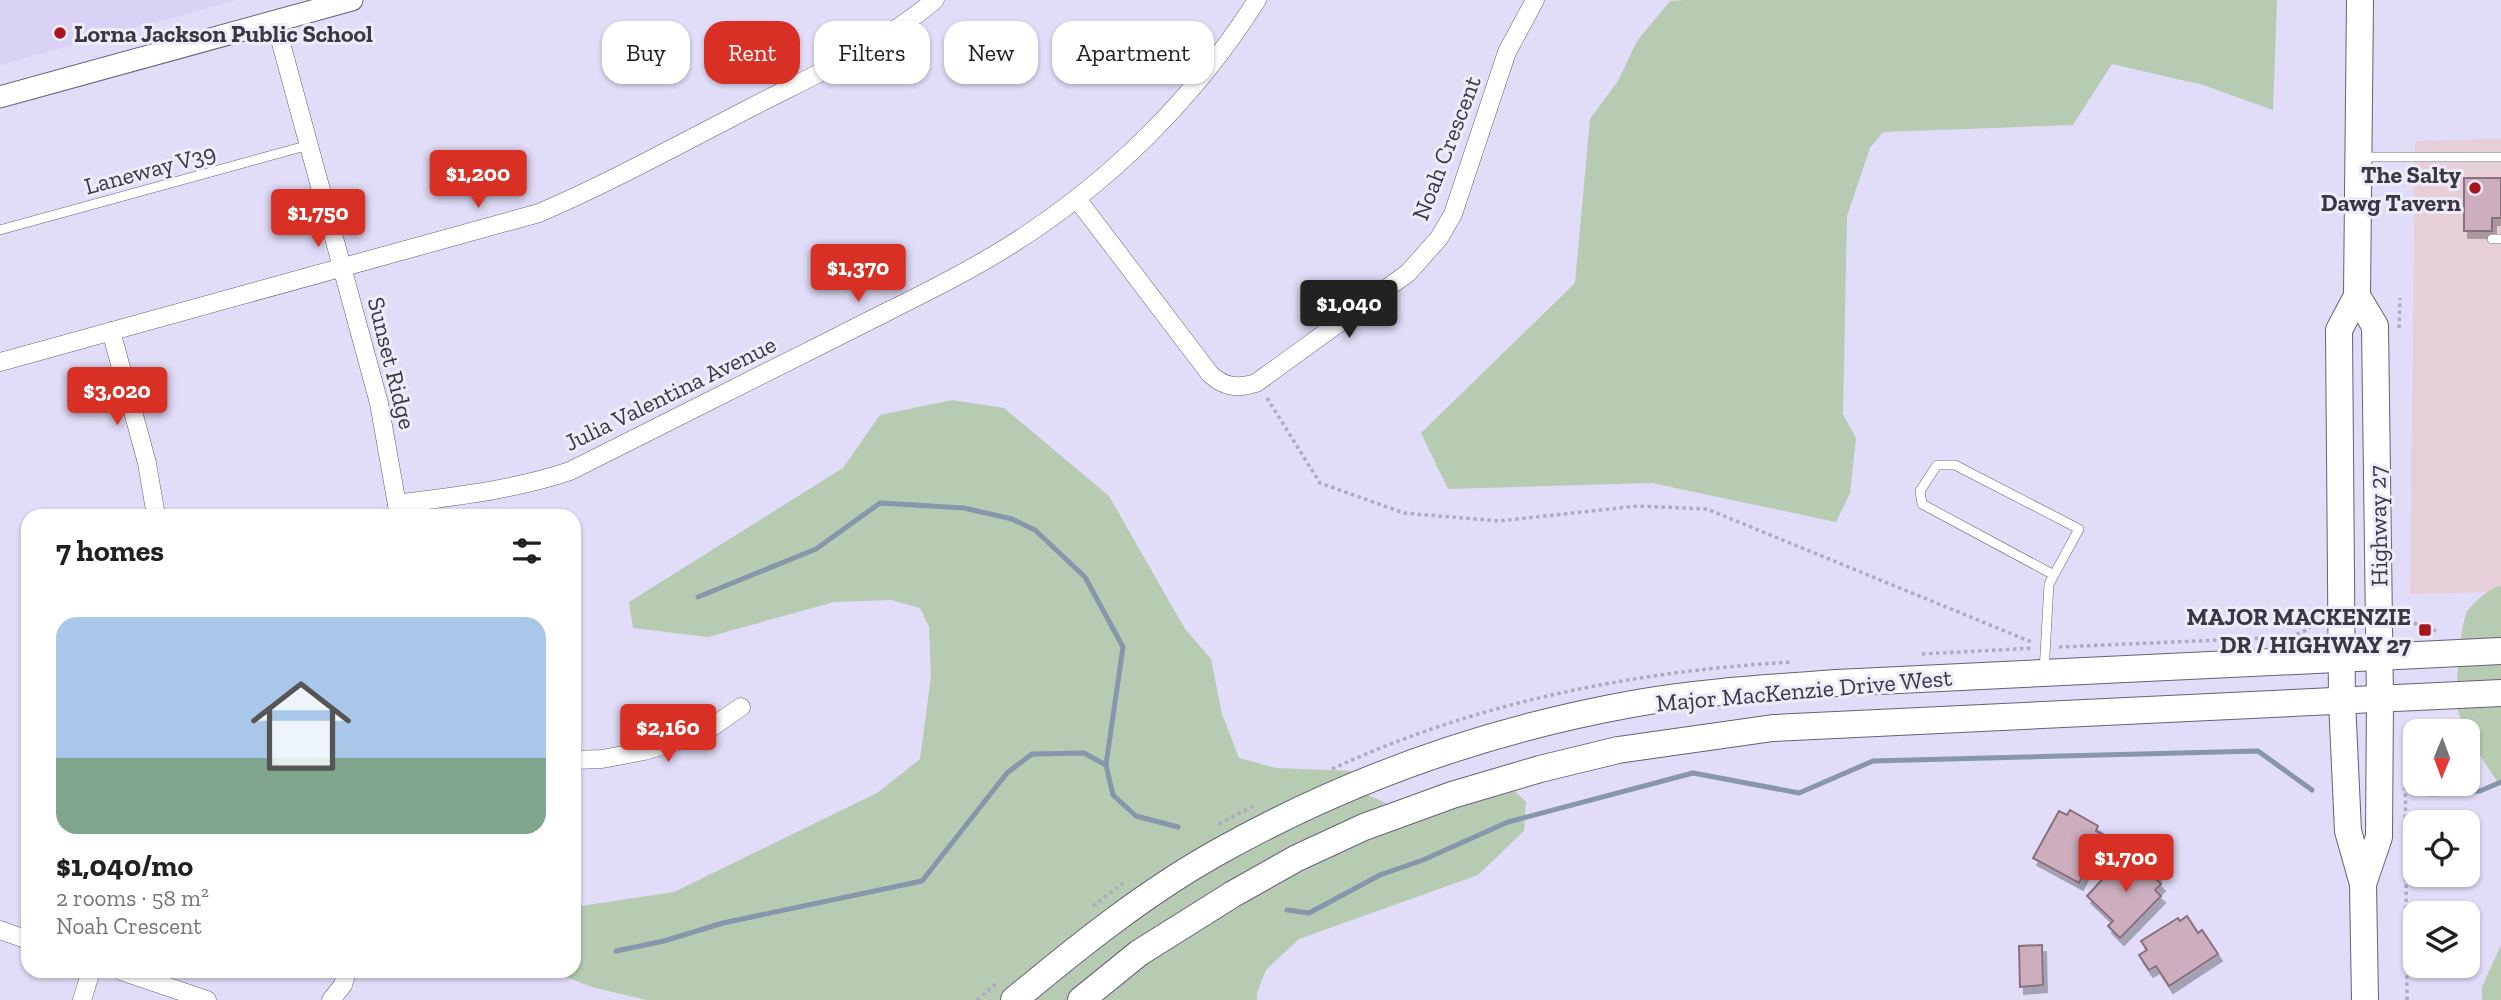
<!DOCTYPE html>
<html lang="en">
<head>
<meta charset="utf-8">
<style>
  body { margin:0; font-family:"Zilla Slab",serif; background:#f2f2f2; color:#202124; height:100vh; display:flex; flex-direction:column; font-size:26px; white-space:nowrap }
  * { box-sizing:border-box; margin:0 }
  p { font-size:23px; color:#757577 }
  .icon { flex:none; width:38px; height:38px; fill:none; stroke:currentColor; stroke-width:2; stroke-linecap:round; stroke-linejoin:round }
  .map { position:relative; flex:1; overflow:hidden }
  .side { position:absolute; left:21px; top:509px; width:560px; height:469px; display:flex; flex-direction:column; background:#fff; border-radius:21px; box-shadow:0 2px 5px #0004 }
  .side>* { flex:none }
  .banner { position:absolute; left:602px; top:21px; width:665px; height:63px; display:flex; gap:14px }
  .needle { width:46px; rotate:181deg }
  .tools { position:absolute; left:2403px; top:719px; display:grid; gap:14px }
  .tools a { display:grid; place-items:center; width:77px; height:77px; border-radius:14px; background:#fff; box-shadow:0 2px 5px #0004; font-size:35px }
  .price { position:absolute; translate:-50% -60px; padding:0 16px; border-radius:7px; background:#d93025; color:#fff; font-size:23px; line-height:46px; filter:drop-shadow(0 2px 4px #0008) }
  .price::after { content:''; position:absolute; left:50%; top:42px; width:21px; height:16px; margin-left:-10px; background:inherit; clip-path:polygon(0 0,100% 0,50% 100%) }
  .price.selected { background:#222; color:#fff }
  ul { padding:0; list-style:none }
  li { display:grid; align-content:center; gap:14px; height:371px; padding:0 35px }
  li+li { border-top:2px solid #e0e0e0 }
  li span { display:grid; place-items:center; height:217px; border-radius:21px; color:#555 }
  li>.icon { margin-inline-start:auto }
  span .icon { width:126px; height:126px; fill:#fffc; stroke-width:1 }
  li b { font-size:30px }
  h2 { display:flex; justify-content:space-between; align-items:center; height:84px; padding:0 35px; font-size:30px }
  .pill { padding:0 24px; border-radius:21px; background:#fff; box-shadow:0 2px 5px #0004; font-size:24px; line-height:63px }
  .pill.selected { background:#d93025; color:#fff }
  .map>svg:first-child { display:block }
</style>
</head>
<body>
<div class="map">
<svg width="2501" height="1000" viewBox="0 0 2501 1000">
  <defs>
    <filter id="shadow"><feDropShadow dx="4" dy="7" stdDeviation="0" flood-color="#0004"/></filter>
  </defs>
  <rect width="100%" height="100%" fill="#e1dcf7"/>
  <!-- commercial -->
  <polygon fill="#e7cfd9" points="2501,139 2501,592 2410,594 2415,141"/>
  <!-- built -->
  <polygon fill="#d9d2f4" points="0,0 237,0 0,65"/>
  <!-- green -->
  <g fill="#b7cbb3">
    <polygon points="1685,0 2277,0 2273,110 2203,85 2112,64 2073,125 1883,132 1870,148 1847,216 1843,414 1856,438 1850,493 1836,522 1652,483 1448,489 1421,433 1575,283 1590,119 1618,81 1637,41 1670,1"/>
    <polygon points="952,400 1004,408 1109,496 1185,629 1211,659 1222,714 1239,758 1276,768 1352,771 1366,794 1394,807 1445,809 1515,791 1526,802 1524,831 1478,875 1299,939 1266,970 1257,993 1257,1000 646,1000 592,987 550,971 574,971 574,907 674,892 877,793 920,759 931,676 929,627 920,608 891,600 834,602 708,637 633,628 629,602 843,468 880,415"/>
    <path d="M2501,586v200c-12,-15 -39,-58 -43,-76 -3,-19 1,-81 9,-98 5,-9 24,-25 34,-26z"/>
    <polygon points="2501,945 2501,1000 2482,1000 2482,987"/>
  </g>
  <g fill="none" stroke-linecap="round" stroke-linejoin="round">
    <!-- stream -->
    <g stroke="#8796aa" stroke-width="5">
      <polyline points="698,597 816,549 880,503 964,508 1012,519 1035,530 1085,577 1123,647 1106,765 1113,795 1136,816 1178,827"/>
      <polyline points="2431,794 2480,791 2501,782"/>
      <polyline points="1287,910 1309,913 1380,875 1423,860 1508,822 1693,773 1799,793 1873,761 2258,751 2312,790"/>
      <polyline points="616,951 664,941 723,923 922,881 1007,773 1032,754 1084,753 1106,765"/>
    </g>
  </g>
  <!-- building -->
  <g fill="#cdaebe" stroke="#89707d" stroke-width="2" filter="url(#shadow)">
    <polygon points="2464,178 2501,178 2501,218 2492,218 2492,231 2464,231"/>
    <polygon points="2070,810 2098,826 2096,831 2104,835 2079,883 2033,858 2059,811 2067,815"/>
    <polygon points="2134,858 2140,864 2143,861 2157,874 2154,877 2161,884 2155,890 2161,896 2120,938 2108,926 2113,921 2087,896 2121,859 2127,865"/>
    <polygon points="2187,916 2198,933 2202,930 2218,954 2169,986 2156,966 2149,970 2139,955 2147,950 2141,941 2178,918 2180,921"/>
    <polygon points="2042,945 2043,985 2020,987 2019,946"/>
  </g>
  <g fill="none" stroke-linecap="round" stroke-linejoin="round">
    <defs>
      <g id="service">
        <polyline points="2360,157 2501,157"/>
        <polyline points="0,230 309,145"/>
        <polyline points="2492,239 2501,239"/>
        <polyline points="2044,672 2049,584 2079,529 1955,465 1937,465 1920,491 1922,504 2054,575"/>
      </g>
      <g id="minor">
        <polyline points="275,21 379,403 399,516"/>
        <path d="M1077,199l133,175c14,13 27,15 46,9l152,-110 31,-35 14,-24 54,-162 28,-52"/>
        <polyline points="111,331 147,463 156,516"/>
        <path d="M0,362l539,-149c72,-31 141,-69 211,-105 64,-33 130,-62 185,-108"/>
        <path d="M397,504c58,-8 117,-14 173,-33 90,-45 179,-90 269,-135 58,-30 118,-57 173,-92 98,-62 183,-146 245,-244"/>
        <polyline points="574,760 602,759 644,751 702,734 741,707"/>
        <polyline points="0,930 28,940"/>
        <polyline points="121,971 207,1000"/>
        <polyline points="82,1000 91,971"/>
        <polyline points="331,1000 343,985 347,971"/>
      </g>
      <polyline id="tertiary" points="0,97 352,0"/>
      <g id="primary">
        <polyline points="2360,0 2357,296 2339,330 2342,701 2348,831 2363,884 2365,1000"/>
        <polyline points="2357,296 2375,326 2380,700 2379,837 2363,884"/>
        <path d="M1014,1000c65,-54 132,-108 206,-149 127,-71 268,-121 412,-147 67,-12 136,-16 205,-21l664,-32"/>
        <polyline points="1081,1000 1139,953 1233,894 1297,858 1364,827 1452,795 1540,769 1618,750 1773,728 2501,693"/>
      </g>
    </defs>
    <!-- service casing -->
    <use href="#service" stroke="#656178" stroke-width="10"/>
    <!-- minor casing -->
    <use href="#minor" stroke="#656178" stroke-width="19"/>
    <!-- tertiary casing -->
    <use href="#tertiary" stroke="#656178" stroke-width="23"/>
    <!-- primary casing -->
    <use href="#primary" stroke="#656178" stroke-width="28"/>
    <!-- path -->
    <g stroke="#aeaac0" stroke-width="3.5" stroke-dasharray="3.5 3.5" stroke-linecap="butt">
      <polyline points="2399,328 2400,298"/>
      <polyline points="1267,398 1320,483 1404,513 1499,521 1637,506 1707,509 2034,643"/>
      <polyline points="2401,607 2411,622 2436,631"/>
      <path d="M2059,647l230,-10c15,-5 26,-9 28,-25"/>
      <polyline points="1922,654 2034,648"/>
      <path d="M1332,769c144,-67 303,-98 460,-107"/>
      <polyline points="1219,824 1253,806"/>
      <polyline points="1093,906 1123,883"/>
      <polyline points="977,1000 997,983"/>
      <polyline points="2407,1000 2405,753 2408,738 2416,729"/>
    </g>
    <!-- service -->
    <use href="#service" stroke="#fff" stroke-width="9"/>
    <!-- minor -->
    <use href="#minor" stroke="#fff" stroke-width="18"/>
    <!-- tertiary -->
    <use href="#tertiary" stroke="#fff" stroke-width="21"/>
    <!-- primary -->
    <use href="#primary" stroke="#fff" stroke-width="26"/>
  </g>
  <!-- markers -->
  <g fill="#a9151c" stroke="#eeebfb" stroke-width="2.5">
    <circle cx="60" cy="33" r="7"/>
    <circle cx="2475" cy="188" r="7"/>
    <rect x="2418" y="623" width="14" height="14" rx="3.5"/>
  </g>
  <g text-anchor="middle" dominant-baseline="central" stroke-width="6" stroke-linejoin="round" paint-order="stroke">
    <!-- poi labels -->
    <g font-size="24" font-weight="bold" fill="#393741" stroke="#eeebfb" text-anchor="end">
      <text x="74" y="33" text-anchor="start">Lorna Jackson Public School</text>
      <text x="2461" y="174">The Salty<tspan x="2461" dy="28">Dawg Tavern</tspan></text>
      <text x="2411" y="616">MAJOR MACKENZIE<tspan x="2411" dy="28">DR / HIGHWAY 27</tspan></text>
    </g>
    <!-- street labels -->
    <g font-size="24" fill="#393741" stroke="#eeebfb">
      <text transform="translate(1446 148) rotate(-69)">Noah Crescent</text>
      <text transform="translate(150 169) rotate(-15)">Laneway V39</text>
      <text transform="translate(392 363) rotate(76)">Sunset Ridge</text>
      <text transform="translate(670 393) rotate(-26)">Julia Valentina Avenue</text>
      <text transform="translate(2378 526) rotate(-91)">Highway 27</text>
      <text transform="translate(1804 690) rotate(-5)">Major MacKenzie Drive West</text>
    </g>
  </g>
</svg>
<div class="tools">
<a><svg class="needle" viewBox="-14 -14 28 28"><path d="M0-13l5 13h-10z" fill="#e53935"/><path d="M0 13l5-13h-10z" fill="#757577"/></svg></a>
<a><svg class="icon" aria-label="locate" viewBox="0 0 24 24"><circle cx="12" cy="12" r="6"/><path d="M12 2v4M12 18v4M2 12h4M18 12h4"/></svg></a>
<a><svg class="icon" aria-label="layers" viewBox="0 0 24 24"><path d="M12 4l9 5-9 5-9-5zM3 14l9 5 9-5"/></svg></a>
</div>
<b class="price" style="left:478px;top:210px">$1,200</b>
<b class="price" style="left:318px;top:249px">$1,750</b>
<b class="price" style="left:858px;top:304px">$1,370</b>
<b class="price selected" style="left:1349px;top:340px">$1,040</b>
<b class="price" style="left:117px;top:427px">$3,020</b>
<b class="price" style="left:668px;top:764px">$2,160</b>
<b class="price" style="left:2126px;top:894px">$1,700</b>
<div class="banner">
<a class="pill">Buy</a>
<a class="pill selected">Rent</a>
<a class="pill">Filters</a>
<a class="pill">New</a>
<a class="pill">Apartment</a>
</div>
<section class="side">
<h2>7 homes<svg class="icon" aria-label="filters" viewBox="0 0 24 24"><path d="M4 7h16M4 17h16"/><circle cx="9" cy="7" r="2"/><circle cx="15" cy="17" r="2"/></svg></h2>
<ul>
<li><span style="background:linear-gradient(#a9c7e8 65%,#7fa58c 0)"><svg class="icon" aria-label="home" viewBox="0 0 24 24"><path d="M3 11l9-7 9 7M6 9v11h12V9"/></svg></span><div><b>$1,040/mo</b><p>2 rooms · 58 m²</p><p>Noah Crescent</p></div></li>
</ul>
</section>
</div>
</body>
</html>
